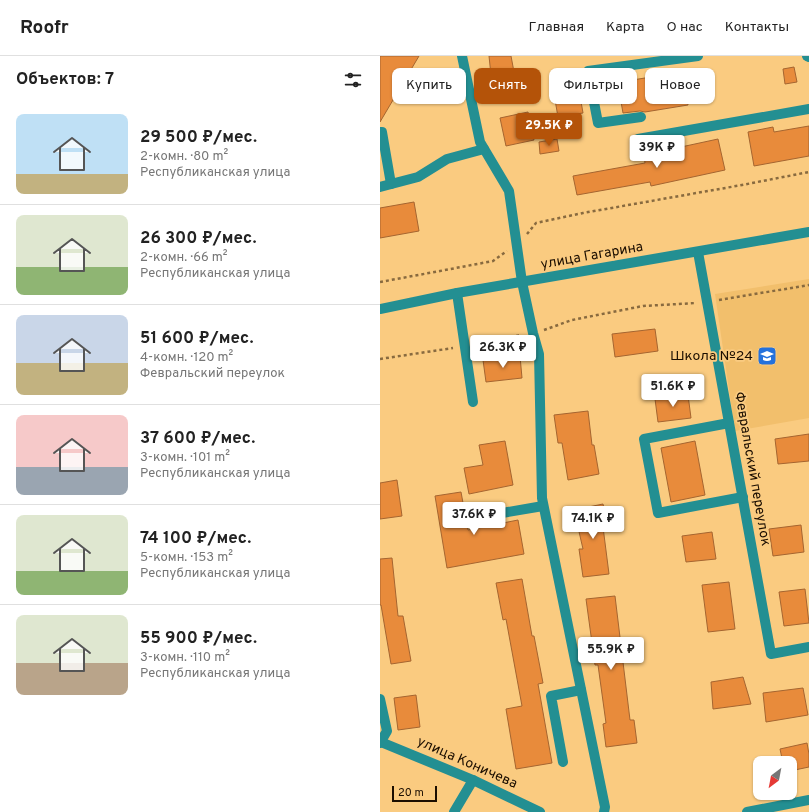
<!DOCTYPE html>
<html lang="ru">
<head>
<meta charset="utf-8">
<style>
  body { margin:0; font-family:Overpass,sans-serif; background:#f6f6f6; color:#222; height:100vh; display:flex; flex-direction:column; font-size:15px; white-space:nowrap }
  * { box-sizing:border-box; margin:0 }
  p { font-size:13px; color:#767676 }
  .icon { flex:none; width:22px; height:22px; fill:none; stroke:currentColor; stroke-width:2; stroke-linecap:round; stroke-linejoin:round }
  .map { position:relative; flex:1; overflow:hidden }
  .panel { display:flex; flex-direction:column; background:#fff; width:380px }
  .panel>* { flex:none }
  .banner { position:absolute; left:12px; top:12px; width:357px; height:36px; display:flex; gap:8px }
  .needle { width:26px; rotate:212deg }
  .buttons { position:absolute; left:373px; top:700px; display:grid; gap:8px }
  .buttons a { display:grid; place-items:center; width:44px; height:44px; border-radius:8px; background:#fff; box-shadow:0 1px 3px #0004; font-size:20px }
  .scale { position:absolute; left:12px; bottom:10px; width:45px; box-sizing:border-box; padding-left:4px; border:2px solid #1b0e00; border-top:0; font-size:11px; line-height:14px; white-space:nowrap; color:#1b0e00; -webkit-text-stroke:3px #facb80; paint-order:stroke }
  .price { position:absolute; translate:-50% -34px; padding:0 9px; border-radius:4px; background:#fff; color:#222; font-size:13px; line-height:26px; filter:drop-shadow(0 1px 2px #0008) }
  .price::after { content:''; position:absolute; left:50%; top:24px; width:12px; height:9px; margin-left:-6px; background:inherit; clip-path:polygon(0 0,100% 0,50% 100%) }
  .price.selected { background:#b45309; color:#fff }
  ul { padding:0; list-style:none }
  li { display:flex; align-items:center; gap:12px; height:100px; padding:0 16px }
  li+li { border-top:1px solid #e0e0e0 }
  li span { display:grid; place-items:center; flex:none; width:112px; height:80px; border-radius:8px; color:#555 }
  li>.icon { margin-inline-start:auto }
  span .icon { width:48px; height:48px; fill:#fffc; stroke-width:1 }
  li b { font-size:17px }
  h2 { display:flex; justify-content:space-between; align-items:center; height:48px; padding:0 16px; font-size:17px }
  .tag { padding:0 14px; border-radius:8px; background:#fff; box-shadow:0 1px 3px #0004; font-size:14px; line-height:36px }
  .tag.selected { background:#b45309; color:#fff }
  header { display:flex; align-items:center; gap:24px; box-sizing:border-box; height:56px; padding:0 20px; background:#fff; border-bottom:1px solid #e0e0e0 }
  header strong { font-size:19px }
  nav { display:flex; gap:22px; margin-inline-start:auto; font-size:14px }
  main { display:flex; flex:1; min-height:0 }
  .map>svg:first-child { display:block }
</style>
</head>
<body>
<header>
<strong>Roofr</strong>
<nav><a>Главная</a><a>Карта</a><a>О нас</a><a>Контакты</a></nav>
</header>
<main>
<section class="panel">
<h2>Объектов: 7<svg class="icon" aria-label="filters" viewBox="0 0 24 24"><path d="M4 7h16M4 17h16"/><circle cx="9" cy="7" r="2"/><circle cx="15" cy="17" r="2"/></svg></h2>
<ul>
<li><span style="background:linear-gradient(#bfe0f5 75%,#c2b280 0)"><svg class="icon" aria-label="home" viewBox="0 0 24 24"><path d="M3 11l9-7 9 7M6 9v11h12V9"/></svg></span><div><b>29 500 ₽/мес.</b><p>2-комн. · 80 m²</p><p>Республиканская улица</p></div></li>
<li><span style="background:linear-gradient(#dfe7d0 65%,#8fb573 0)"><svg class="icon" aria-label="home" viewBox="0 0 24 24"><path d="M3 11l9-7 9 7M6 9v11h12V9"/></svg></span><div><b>26 300 ₽/мес.</b><p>2-комн. · 66 m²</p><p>Республиканская улица</p></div></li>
<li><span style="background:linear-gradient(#c9d6e8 60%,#c2b280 0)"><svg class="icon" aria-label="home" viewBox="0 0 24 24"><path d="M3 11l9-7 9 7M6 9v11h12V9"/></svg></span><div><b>51 600 ₽/мес.</b><p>4-комн. · 120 m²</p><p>Февральский переулок</p></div></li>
<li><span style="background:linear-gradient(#f6c9c9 65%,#9aa5b1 0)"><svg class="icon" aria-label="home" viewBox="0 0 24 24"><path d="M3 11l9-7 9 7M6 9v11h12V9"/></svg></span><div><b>37 600 ₽/мес.</b><p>3-комн. · 101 m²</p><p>Республиканская улица</p></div></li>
<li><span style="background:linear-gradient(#dfe7d0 70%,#8fb573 0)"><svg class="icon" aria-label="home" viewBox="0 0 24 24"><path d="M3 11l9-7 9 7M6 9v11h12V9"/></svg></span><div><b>74 100 ₽/мес.</b><p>5-комн. · 153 m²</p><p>Республиканская улица</p></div></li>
<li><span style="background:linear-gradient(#dfe7d0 60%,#b9a48a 0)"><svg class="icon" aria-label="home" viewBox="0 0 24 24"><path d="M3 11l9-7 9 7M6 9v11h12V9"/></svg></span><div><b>55 900 ₽/мес.</b><p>3-комн. · 110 m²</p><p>Республиканская улица</p></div></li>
</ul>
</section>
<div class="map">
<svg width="429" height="756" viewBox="0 0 429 756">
  <rect width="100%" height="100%" fill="#facb80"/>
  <!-- built -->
  <polygon fill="#f2bf6c" points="429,223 429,362 355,375 335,238"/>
  <!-- building -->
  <g fill="#e88b3b" stroke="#a56530">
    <polygon points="0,0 39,0 0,66"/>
    <polygon points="109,0 131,0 134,16 111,19"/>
    <polygon points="414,11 417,26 405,28 403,13"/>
    <polygon points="302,16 308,49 265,56 260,55 243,57 238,29 234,27"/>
    <polygon points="199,34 203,57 178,61 174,38"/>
    <polygon points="148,56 154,84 126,90 120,62"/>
    <polygon points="429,70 429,100 374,110 368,76 393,71 394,76"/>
    <polygon points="177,83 179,95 160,98 159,86"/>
    <polygon points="338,83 345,114 271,130 270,126 197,139 193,120 265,107 264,99"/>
    <polygon points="34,146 39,175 0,182 0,152"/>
    <polygon points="275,273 278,295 235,301 232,278"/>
    <polygon points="140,300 142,322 106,326 103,304"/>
    <polygon points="308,339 311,362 278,366 275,343"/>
    <polygon points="208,355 212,389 214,389 219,418 188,424 182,387 178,387 174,359"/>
    <polygon points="429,378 429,405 398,408 395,383"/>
    <polygon points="125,385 133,429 89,438 84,412 103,409 99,389"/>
    <polygon points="315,385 325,439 291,446 281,392"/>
    <polygon points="17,424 22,460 0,463 0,427"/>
    <polygon points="81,436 88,474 138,464 144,498 67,512 55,440"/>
    <polygon points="223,448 228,470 223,471 229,518 203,521 199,493 203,493 194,454"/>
    <polygon points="421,469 424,496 393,500 389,473"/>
    <polygon points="332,476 336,503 306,506 302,480"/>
    <polygon points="12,502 18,560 23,560 31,605 11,608 1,549 0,549 0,503"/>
    <polygon points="142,523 152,580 154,580 163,627 158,628 172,707 136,713 126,653 142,650 126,563 123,564 116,527"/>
    <polygon points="349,526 355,573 328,576 322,529"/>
    <polygon points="425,533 429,567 404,570 399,536"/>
    <polygon points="235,540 250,664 254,664 257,687 226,691 223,668 226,667 218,609 215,609 206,543"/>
    <polygon points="363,621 371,648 333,653 331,626"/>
    <polygon points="423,632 428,659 386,666 383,637"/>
    <polygon points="36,639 40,671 18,674 14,642"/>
    <polygon points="427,687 429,698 429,711 410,715 410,707 403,707 400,693"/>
  </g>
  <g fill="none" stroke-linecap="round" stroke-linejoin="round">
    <!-- path -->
    <g stroke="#886a3f" stroke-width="2.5" stroke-dasharray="3 3" stroke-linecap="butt">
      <polyline points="147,178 156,167 203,157 362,129 429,116"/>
      <polyline points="0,226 60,215 113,205 127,195"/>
      <polyline points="339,244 429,229"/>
      <polyline points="164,274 192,264 263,250 316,247"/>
      <polyline points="95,288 141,279"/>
      <polyline points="0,303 73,292"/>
    </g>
    <!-- minor -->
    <g stroke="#238f92" stroke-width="10">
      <polyline points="82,0 100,86 129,135 142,226 153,277 159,298 162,442 225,751 224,756"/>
      <polyline points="427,0 429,1"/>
      <polyline points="261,61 218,67 208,15 318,0"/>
      <polyline points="0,76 2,76 11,128"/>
      <polyline points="258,83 429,53"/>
      <polyline points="0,131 38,121 67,103 104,93"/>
      <polyline points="318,196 391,598 429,591"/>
      <polyline points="77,237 93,346"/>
      <polyline points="0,253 77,237 429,176"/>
      <polyline points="349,367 264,383 278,457 363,441"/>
      <polyline points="105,460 163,450"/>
      <polyline points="0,643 7,675 0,687"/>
      <polyline points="1,686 93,724 160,756"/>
      <polyline points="183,706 171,640 201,634"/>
      <polyline points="74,756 93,724"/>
      <polyline points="367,756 429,744"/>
    </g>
  </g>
  <!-- icons -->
  <defs>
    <symbol id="school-square" viewBox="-11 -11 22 22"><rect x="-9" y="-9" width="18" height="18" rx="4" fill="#2471dc" stroke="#facb80"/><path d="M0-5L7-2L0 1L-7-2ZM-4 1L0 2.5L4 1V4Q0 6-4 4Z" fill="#fff"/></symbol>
  </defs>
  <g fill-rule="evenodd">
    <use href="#school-square" x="376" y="289" width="22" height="22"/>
  </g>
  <g text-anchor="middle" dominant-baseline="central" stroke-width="3.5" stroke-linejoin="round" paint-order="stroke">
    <!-- street labels -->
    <g font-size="14" fill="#1b0e00" stroke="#facb80">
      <text transform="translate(212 200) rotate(-10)">улица Гагарина</text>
      <text transform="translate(372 413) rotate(80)">Февральский переулок</text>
      <text transform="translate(87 707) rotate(24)">улица Коничева</text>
    </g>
    <!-- poi labels -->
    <g font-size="14" fill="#1b0e00" stroke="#facb80" text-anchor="end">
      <text x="373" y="300">Школа №24</text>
    </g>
  </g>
</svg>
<div class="buttons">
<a><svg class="needle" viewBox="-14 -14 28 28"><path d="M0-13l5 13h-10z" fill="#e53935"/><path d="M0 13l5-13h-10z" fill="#767676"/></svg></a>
</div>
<div class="scale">20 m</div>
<b class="price selected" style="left:169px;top:91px">29.5K ₽</b>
<b class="price" style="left:277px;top:113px">39K ₽</b>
<b class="price" style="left:123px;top:313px">26.3K ₽</b>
<b class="price" style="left:293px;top:352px">51.6K ₽</b>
<b class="price" style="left:94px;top:480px">37.6K ₽</b>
<b class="price" style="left:213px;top:484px">74.1K ₽</b>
<b class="price" style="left:231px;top:615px">55.9K ₽</b>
<div class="banner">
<a class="tag">Купить</a>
<a class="tag selected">Снять</a>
<a class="tag">Фильтры</a>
<a class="tag">Новое</a>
</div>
</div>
</main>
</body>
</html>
